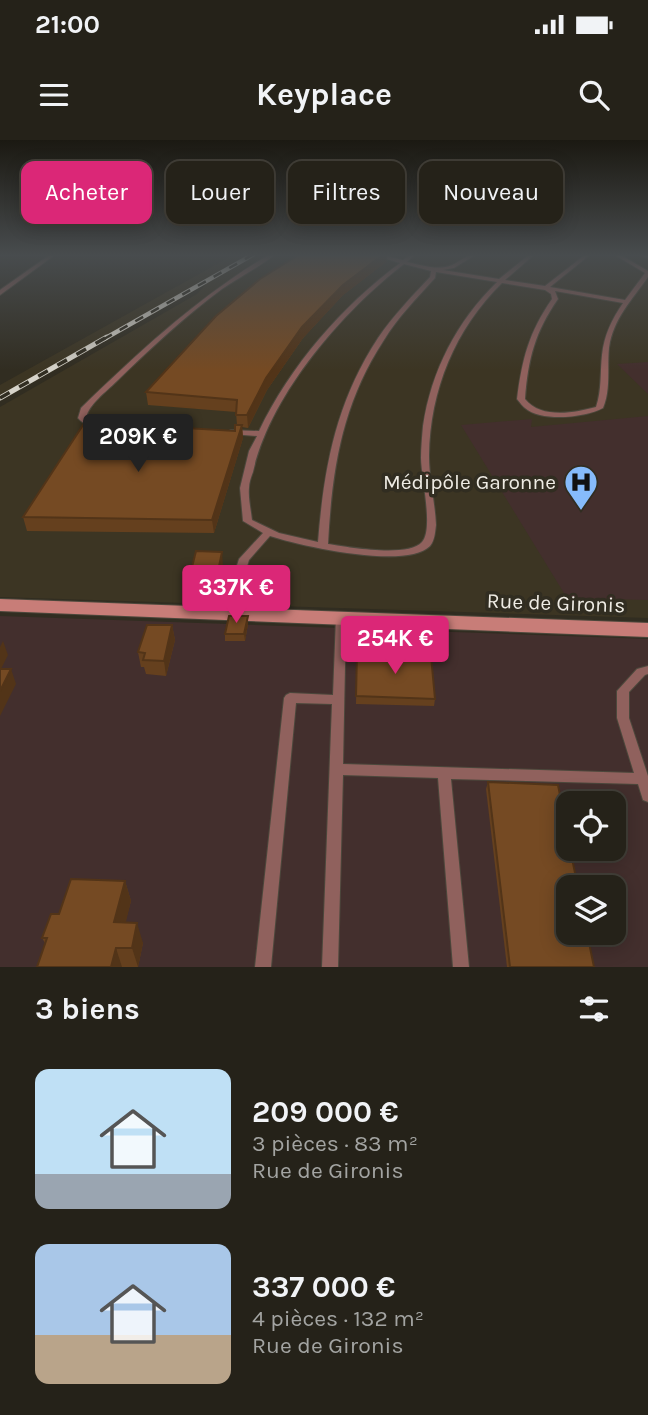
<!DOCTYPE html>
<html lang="fr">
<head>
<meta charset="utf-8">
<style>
  body { margin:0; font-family:Karla,sans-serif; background:#312f26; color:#f1f3f6; height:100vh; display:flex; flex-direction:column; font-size:26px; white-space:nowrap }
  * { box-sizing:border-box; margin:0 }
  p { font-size:23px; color:#a3a4a2 }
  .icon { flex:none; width:38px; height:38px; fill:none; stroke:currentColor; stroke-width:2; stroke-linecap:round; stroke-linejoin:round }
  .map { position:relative; height:827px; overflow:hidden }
  .details { display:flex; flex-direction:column; background:#252219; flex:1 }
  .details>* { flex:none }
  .guide { position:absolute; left:21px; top:21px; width:607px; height:63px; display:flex; gap:14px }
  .tools { position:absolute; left:556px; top:651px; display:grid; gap:14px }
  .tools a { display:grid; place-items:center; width:70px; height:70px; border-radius:14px; background:#252219; box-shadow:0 4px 18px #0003,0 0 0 2px #423f38; font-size:35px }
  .price { position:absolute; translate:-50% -60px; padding:0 16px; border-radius:7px; background:#db2777; color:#fff; font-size:23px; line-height:46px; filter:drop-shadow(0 2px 4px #0008) }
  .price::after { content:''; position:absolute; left:50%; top:42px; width:21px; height:16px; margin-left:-10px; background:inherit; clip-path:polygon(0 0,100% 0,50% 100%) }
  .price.current { background:#222; color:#fff }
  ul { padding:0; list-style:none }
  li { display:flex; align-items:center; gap:21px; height:175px; padding:0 35px }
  li span { display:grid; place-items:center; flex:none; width:196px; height:140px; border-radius:14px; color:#555 }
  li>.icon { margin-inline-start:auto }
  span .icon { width:84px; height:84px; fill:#fffc; stroke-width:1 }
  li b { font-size:30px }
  h2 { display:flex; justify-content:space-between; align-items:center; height:84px; padding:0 35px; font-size:30px }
  .tag { padding:0 24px; border-radius:14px; background:#252219; box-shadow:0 4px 18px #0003,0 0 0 2px #423f38; font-size:24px; line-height:63px }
  .tag.current { background:#db2777; color:#fff }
  .status { display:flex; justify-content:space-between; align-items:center; height:49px; padding:0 35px; background:#252219; direction:ltr }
  .status svg { height:19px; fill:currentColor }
  header { display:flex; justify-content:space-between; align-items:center; height:91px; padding:0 35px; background:#252219; font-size:32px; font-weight:700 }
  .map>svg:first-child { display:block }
</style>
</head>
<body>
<div class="status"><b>21:00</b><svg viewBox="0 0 49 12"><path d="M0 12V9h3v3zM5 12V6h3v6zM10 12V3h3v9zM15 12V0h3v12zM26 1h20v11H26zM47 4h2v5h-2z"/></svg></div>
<header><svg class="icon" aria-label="menu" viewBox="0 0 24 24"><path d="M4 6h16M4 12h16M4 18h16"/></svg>Keyplace<svg class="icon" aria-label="search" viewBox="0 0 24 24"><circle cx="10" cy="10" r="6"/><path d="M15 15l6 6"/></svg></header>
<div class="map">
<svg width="648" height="827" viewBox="0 0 648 827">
  <rect width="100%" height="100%" fill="#312d21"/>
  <!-- built -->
  <polygon fill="#3c3523" points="235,114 648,114 648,478 0,457 0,267 197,154 207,143 0,261 0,245"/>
  <!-- medical -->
  <g fill="#432f2d" fill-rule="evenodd">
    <polygon points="648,222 648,254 617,224"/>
    <polygon points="648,276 648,460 567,458 461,285 532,279 531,287"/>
    <path d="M0,476l648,23v328h-648zM569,663h45v46h-45zM569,747h45v46h-45z"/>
  </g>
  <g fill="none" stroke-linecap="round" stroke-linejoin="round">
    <defs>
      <g id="lane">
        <polygon points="51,114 56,114 0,155 0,150"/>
        <path d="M270,114h6c-17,13 -36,23 -54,35 -38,28 -72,60 -105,92 -11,11 -28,23 -31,37l3,3h11v4c-10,1 -16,0 -22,-7l3,-10c60,-58 117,-111 189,-154z"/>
        <path d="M370,114h8l25,6 8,-6h5l-9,8c15,3 30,9 45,3 9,-4 15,-11 25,-11l-23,14 -11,2 56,9 31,-25h5l-30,26 40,6 41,-32h5l-41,33 75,13 20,-27 -32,-19h6l29,17v6c-16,23 -35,42 -39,71 -2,20 2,41 -6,60 -18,10 -62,14 -78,0 -2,-1 -7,-8 -8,-9 5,-40 12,-67 35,-100l-1,-5 -6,-4 -43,-7c-47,46 -72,107 -73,173 0,23 6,46 7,69 -1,7 -1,15 -6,21 -23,24 -130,0 -160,-10l-21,24 -17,53 -1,3h-8l-1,-3 17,-54 24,-26 -20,-12 -3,-33 9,-37 8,-15 -26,-2 -4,-2 4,-2 28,1c31,-65 83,-125 141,-168zM404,124l27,7 -1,6c-18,19 -37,39 -52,61 -42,64 -54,129 -60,204l-39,-9 -27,-13c-1,-10 -4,-22 -3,-32 0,-5 2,-11 4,-16 17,-77 89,-160 151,-208zM436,132l61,10c-40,39 -66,89 -74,144 -1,11 -2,22 -2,32 0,19 13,71 1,84 -14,16 -75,5 -94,2 4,-75 14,-140 56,-204 14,-23 33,-42 51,-62zM555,151l68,12c-11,16 -19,32 -21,52 -2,17 0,35 -6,52 -22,6 -55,12 -71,-8 3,-40 10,-67 33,-100z"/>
        <polygon points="639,114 648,115 648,118 639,115"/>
        <polygon points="341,473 345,474 346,477 343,624 634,633 617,578 617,551 637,529 648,526 648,534 645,535 629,552 629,578 648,636 648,662 643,660 638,644 451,639 469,827 453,827 438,638 343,635 338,827 322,827 332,564 296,563 271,827 255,827 284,558 286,555 290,553 333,555 336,477 337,474"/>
      </g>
      <polygon id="secondary" points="0,459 648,483 648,497 0,471"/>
    </defs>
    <!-- lane casing -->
    <use href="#lane" stroke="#4c483c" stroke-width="2"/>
    <!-- secondary casing -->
    <use href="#secondary" stroke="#4c483c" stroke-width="2"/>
    <!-- lane -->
    <use href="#lane" fill="#90615d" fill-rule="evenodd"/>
    <!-- secondary -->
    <use href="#secondary" fill="#c87d78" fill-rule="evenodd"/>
    <defs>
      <polyline id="rail-far1" points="104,199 254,114"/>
      <polyline id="rail" points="0,258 107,197"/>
    </defs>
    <!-- rail-far1 casing -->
    <use href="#rail-far1" stroke="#d6d3ca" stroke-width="4.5"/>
    <!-- rail casing -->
    <use href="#rail" stroke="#d6d3ca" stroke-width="5"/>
    <!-- rail-far1 -->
    <use href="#rail-far1" stroke="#312d21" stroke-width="2.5" stroke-dasharray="9" stroke-linecap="butt"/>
    <!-- rail -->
    <use href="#rail" stroke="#312d21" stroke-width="3.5" stroke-dasharray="11" stroke-linecap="butt"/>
  </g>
  <!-- wall -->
  <g fill="#65401e">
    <polygon points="300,114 398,114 395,115 387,114 386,122 343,155 303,198 267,250 248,288 242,287 243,298 214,393 27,391 23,377 235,291 237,285 236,272 148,265 146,252"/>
    <polygon points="223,426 218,450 191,449 190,435"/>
    <polygon points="248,484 245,501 225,501 225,494"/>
    <polygon points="172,485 175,500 166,536 146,534 144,527 141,527 138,512"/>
    <polygon points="357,513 435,559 434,566 356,564"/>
    <polygon points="488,642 594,827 507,827 486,649"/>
    <polygon points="125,741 131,761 125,783 143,803 138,827 37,827 45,803 42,798 59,774"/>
  </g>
  <!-- shaded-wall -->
  <g fill="#523418">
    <polygon points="384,114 387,114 386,122 343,155 303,198 267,250 248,288 247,275 266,238 302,187 343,145"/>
    <polygon points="242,285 243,298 214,393 212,380"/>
    <polygon points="222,412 223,426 218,450 217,436"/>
    <polygon points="248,476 248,484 245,501 244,494"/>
    <polygon points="172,485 175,500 166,536 164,521"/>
    <polygon points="3,501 8,515 0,531 0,507"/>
    <polygon points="11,529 16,544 0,576 0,551"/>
    <polygon points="125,741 131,761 121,802 114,782"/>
    <polygon points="137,783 143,803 138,827 132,808"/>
    <polygon points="116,808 122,827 111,827"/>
  </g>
  <!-- building -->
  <g fill="#754a23" stroke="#523418" stroke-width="2">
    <polygon points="300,114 384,114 343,145 302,187 266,238 247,275 236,275 237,260 146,252 216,176 260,139"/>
    <polygon points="85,282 235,291 235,285 242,285 212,380 23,377"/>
    <polygon points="196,411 222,412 217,436 190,435"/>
    <polygon points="229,476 248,476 244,494 225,494"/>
    <polygon points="147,485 172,485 164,521 143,520 145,513 138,512"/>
    <polygon points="357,513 431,516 435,559 356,556"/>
    <polygon points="0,529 11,529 0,551"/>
    <polygon points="488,642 558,645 569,700 569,709 570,709 578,747 569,747 569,793 587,793 594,827 510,827"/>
    <polygon points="71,739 125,741 114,782 137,783 132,808 116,808 111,827 37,827 47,798 42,798 51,774 59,774"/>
  </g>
  <!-- sky -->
  <linearGradient id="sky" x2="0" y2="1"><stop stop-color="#1b1912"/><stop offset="0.5" stop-color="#484c4e"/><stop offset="1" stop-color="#484c4e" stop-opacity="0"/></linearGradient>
  <rect width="648" height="230" fill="url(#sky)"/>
  <!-- icons -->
  <defs>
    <symbol id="hospital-pin" viewBox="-11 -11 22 30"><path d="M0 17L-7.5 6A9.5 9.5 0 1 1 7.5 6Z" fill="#86bbfb" stroke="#312d21"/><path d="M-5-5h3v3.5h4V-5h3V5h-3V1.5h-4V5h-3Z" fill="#111"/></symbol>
  </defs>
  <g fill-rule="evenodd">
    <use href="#hospital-pin" x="562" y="323" width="38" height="52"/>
  </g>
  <g text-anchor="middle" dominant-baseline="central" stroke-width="7" stroke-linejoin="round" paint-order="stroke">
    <!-- poi labels -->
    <g font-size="21" fill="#efece4" stroke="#312d21" text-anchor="end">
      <text x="556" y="342">Médipôle Garonne</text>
    </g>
    <!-- street labels -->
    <g font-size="21" fill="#efece4" stroke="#312d21">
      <text transform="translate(556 463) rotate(2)">Rue de Gironis</text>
    </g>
  </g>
</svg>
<div class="tools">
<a><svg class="icon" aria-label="locate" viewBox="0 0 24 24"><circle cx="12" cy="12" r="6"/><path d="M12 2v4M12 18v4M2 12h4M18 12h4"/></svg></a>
<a><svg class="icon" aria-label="layers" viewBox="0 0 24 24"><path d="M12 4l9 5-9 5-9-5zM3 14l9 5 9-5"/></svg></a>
</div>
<b class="price current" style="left:138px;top:334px">209K €</b>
<b class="price" style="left:236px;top:485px">337K €</b>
<b class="price" style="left:395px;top:536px">254K €</b>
<div class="guide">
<a class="tag current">Acheter</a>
<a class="tag">Louer</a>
<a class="tag">Filtres</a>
<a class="tag">Nouveau</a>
</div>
</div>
<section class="details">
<h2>3 biens<svg class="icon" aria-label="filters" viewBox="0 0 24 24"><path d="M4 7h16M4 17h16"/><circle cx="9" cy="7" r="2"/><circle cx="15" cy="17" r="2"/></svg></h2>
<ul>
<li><span style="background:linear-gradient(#bfe0f5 75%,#9aa5b1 0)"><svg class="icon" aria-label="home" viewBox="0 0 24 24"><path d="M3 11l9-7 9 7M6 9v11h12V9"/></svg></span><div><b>209 000 €</b><p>3 pièces · 83 m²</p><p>Rue de Gironis</p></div></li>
<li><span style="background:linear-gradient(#a9c7e8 65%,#b9a48a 0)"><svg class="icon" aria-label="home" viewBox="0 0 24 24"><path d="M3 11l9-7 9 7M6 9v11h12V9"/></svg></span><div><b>337 000 €</b><p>4 pièces · 132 m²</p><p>Rue de Gironis</p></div></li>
</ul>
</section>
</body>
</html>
